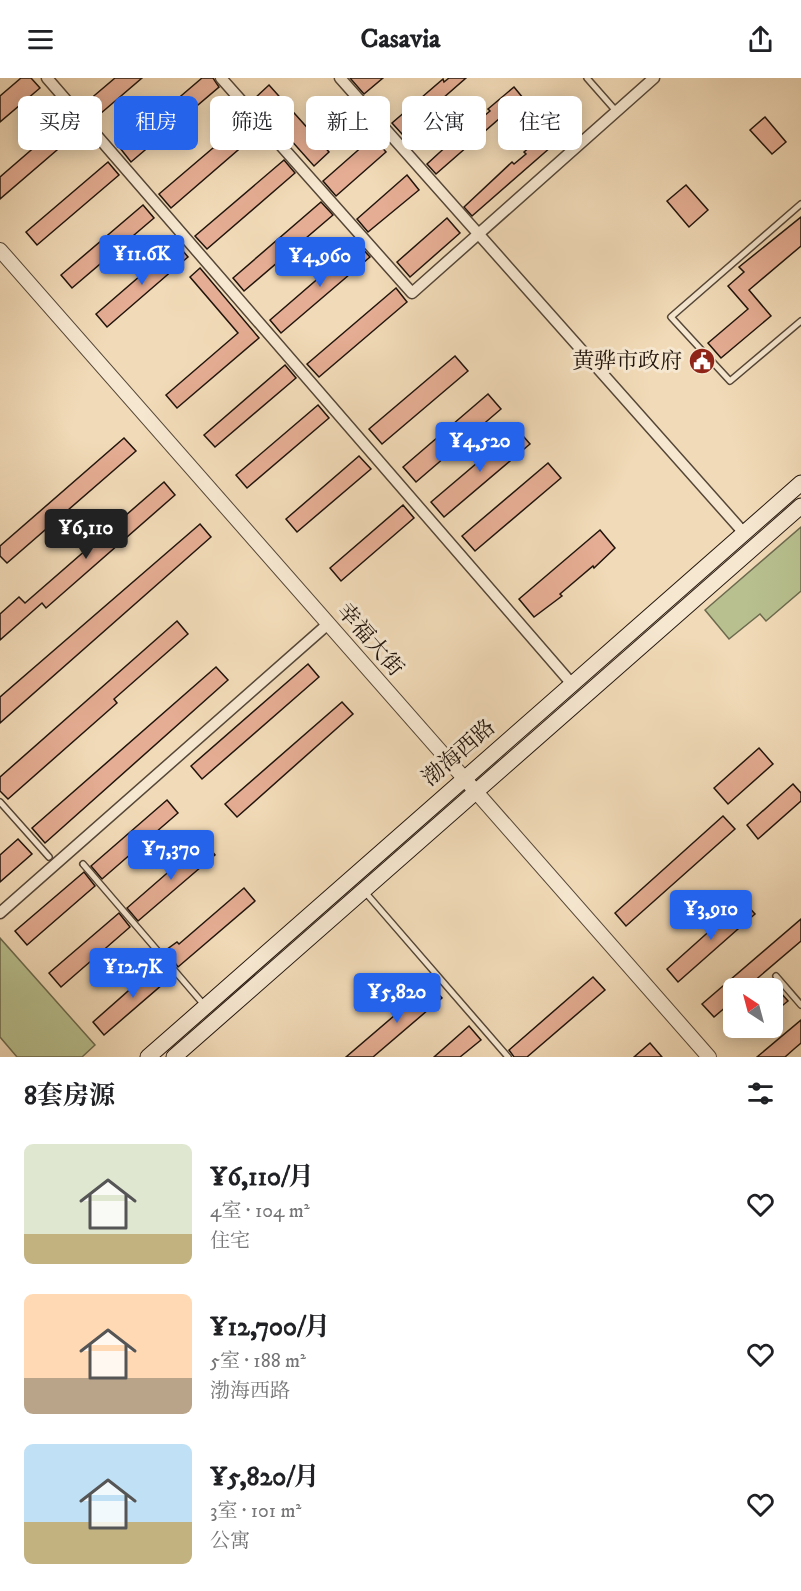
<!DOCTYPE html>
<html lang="zh">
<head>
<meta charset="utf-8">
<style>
  body { margin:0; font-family:"IM FELL DW Pica","Noto Serif SC",serif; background:#f6f6f6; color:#202124; height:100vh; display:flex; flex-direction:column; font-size:22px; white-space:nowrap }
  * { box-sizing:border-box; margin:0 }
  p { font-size:20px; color:#757577 }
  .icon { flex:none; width:33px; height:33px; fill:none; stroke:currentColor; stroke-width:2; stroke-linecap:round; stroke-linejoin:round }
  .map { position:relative; height:979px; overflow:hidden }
  .details { display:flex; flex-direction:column; background:#fff; flex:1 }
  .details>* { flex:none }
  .guide { position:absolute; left:18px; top:18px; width:765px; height:54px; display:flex; gap:12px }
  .needle { width:39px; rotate:324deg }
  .controls { position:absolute; left:723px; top:900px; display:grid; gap:12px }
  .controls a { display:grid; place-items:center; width:60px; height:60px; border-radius:9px; background:#fff; box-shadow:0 3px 15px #0003; font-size:30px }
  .price { position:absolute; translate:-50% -51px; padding:0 14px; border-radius:6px; background:#2563eb; color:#fff; font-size:20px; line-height:39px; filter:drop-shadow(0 2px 3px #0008) }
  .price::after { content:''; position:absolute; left:50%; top:36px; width:18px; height:14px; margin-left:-9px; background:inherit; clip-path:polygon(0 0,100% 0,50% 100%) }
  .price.active { background:#222; color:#fff }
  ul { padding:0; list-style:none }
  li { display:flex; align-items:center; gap:18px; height:150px; padding:0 24px }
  li span { display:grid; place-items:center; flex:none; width:168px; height:120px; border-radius:9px; color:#555 }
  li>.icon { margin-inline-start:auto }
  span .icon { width:72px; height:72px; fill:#fffc; stroke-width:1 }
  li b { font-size:26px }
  h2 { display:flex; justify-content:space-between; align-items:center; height:72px; padding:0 24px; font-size:26px }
  .tag { padding:0 21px; border-radius:9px; background:#fff; box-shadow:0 3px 15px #0003; font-size:21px; line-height:54px }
  .tag.active { background:#2563eb; color:#fff }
  header { display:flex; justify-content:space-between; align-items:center; height:78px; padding:0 24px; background:#fff; font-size:27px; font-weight:800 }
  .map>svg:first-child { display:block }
</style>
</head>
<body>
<header><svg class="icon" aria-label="menu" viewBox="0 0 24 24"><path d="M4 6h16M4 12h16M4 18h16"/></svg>Casavia<svg class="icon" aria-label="share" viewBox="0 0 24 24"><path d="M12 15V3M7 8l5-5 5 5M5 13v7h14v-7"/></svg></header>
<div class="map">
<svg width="801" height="979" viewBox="0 0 801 979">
  <rect width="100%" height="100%" fill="#f1dab7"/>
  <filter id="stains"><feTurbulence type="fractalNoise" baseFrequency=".00333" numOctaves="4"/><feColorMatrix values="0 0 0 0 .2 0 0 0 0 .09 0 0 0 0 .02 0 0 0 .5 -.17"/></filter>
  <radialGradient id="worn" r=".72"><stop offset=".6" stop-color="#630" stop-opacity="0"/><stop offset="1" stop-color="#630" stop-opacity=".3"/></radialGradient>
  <!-- green -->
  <g fill="#b8c08f" stroke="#6c6a4e" stroke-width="1.5">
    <polygon points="801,449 801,513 766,543 760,536 729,561 705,532"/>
    <polygon points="0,860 95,967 82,979 17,979 0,959"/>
  </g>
  <!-- building -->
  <g fill="#e5ad93" stroke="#21140c" stroke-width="1.5">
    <polygon points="21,0 31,0 40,10 0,44 0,18"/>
    <polygon points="115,0 142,0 93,42 82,28"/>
    <polygon points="202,0 213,0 219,9 131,84 120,70"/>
    <polygon points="350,0 383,0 364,16"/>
    <polygon points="449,0 466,0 402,56 392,45 443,1 444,4"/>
    <polygon points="269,7 329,74 314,88 254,21"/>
    <polygon points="514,9 523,20 436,96 427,86 476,41 478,43 490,33 488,31"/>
    <polygon points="765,39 786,64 772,76 750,52"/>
    <polygon points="67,41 78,54 0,121 0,99"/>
    <polygon points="247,41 259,54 171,130 159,116"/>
    <polygon points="550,52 559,62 472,138 464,129 512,84 514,86 526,76 524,74"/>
    <polygon points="373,59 386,74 336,118 323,103"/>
    <polygon points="284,82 295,95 207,171 195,158"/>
    <polygon points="108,84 119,97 37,167 26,154"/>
    <polygon points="407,97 419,112 368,154 357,141"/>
    <polygon points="686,107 708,132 689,149 667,123"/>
    <polygon points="321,124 333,137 244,213 233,200"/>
    <polygon points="143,127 154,140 72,210 61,197"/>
    <polygon points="801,139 801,168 749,212 771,238 721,280 708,265 748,231 728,208 744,194 739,189"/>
    <polygon points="447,140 460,155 410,199 397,184"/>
    <polygon points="177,166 188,179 107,249 96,236"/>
    <polygon points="358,166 370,179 281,255 270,242"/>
    <polygon points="200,190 259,260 177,330 166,317 238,255 190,199"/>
    <polygon points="396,210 407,224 319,299 307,286"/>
    <polygon points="455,278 468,293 382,366 369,351"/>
    <polygon points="285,287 296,300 215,369 204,357"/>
    <polygon points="488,316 501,331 416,404 403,389"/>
    <polygon points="318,327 329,340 247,410 236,397"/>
    <polygon points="517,351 530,366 444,439 431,424"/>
    <polygon points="124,360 136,373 7,485 0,478 0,468"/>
    <polygon points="359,378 371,391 297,454 286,441"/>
    <polygon points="548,385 561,400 475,473 462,458"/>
    <polygon points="164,404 175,417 46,530 42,525 0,562 0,536 19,519 25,525"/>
    <polygon points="403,427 414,440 341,503 330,490"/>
    <polygon points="200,446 211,459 0,645 0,619"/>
    <polygon points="600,452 615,470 594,490 593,488 560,516 562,518 534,539 519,521"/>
    <polygon points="177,543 188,556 114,621 117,625 8,721 0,713 0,699"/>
    <polygon points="308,586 319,599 202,701 191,688"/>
    <polygon points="216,589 228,602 45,765 32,750"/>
    <polygon points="342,624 353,636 237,739 225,726"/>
    <polygon points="759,670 773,686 728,726 714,710"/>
    <polygon points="793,706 801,715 801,723 758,761 747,747"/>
    <polygon points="167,722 178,735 102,801 91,788"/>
    <polygon points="723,738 735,751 626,848 615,835"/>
    <polygon points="18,761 32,776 0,804 0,777"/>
    <polygon points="204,763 215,777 138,843 127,830"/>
    <polygon points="84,794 95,808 27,867 15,853"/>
    <polygon points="244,810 255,823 178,889 166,872 177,864 179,866"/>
    <polygon points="743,823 755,836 678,904 667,891"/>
    <polygon points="119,835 130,849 61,909 49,895"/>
    <polygon points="801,841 801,863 746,910 734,910 734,922 714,939 702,926"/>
    <polygon points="161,884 171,899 104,957 93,944"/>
    <polygon points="593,899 605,912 527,979 514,979 509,972"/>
    <polygon points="772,905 788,923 772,936"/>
    <polygon points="430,907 442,920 373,979 346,979"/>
    <polygon points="801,942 801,965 794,971 785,979 757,979"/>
    <polygon points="469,948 481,962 460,979 434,979"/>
    <polygon points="650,965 662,979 634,979"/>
  </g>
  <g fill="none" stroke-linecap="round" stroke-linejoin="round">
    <defs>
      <g id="service">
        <polyline points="587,0 616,33"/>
        <polyline points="801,126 671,239 730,303 801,243"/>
        <polyline points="0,724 49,779"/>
        <polyline points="83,786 205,928"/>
        <polyline points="365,814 508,979"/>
        <polyline points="776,898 801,927"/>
      </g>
      <g id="minor">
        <polyline points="47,0 572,606"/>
        <polyline points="221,0 412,215 654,0"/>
        <polyline points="340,0 744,455"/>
        <polyline points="0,835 328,546"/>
      </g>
      <polyline id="tertiary" points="0,172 709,979"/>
      <g id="secondary">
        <polyline points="148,979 801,405"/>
        <polyline points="174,979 801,428"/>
      </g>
    </defs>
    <!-- service casing -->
    <use href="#service" stroke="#554637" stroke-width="8"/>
    <!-- minor casing -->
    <use href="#minor" stroke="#554637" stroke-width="13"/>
    <!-- tertiary casing -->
    <use href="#tertiary" stroke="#554637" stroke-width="16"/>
    <!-- secondary casing -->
    <use href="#secondary" stroke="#21140c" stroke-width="17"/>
    <!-- service -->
    <use href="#service" stroke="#f6e7d0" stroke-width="5"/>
    <!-- minor -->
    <use href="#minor" stroke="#f6e7d0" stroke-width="10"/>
    <!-- tertiary -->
    <use href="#tertiary" stroke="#f6e7d0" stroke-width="14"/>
    <!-- secondary -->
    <use href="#secondary" stroke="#f6e7d0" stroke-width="15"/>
  </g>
  <!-- icons -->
  <defs>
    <symbol id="civic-disc" viewBox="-11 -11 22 22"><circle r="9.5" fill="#8f2418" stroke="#f6e7d0"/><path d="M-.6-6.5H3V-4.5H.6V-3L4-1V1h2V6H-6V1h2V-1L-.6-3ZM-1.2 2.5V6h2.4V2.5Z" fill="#fff"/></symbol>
  </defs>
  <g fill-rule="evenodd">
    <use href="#civic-disc" x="687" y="268" width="30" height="30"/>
  </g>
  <g text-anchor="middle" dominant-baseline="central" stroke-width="6" stroke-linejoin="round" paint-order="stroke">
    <!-- poi labels -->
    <g font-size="22" fill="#21140c" stroke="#f6e7d0" text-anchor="end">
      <text x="682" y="283">黄骅市政府</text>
    </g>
    <!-- street labels -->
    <g font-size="22" fill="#21140c" stroke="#f6e7d0">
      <text transform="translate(370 562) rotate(49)">幸福大街</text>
      <text transform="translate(459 675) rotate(-41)">渤海西路</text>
    </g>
  </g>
  <rect width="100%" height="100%" filter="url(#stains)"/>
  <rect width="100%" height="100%" fill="url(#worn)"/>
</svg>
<div class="controls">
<a><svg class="needle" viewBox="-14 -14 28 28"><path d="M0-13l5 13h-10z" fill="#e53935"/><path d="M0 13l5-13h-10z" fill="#757577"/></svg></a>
</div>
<b class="price" style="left:142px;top:208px">¥11.6K</b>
<b class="price" style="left:320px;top:210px">¥4,960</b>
<b class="price" style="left:480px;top:395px">¥4,520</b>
<b class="price active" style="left:86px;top:482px">¥6,110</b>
<b class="price" style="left:171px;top:803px">¥7,370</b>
<b class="price" style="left:711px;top:863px">¥3,910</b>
<b class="price" style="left:133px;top:921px">¥12.7K</b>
<b class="price" style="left:397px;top:946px">¥5,820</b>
<div class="guide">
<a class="tag">买房</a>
<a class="tag active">租房</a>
<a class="tag">筛选</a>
<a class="tag">新上</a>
<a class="tag">公寓</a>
<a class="tag">住宅</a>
</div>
</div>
<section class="details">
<h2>8套房源<svg class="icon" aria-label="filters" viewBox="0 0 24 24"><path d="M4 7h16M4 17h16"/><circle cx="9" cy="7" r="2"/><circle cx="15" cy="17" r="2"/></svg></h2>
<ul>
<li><span style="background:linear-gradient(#dfe7d0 75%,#c2b280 0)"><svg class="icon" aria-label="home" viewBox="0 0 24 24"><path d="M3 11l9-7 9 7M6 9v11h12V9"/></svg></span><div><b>¥6,110/月</b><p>4室 · 104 m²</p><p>住宅</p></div><svg class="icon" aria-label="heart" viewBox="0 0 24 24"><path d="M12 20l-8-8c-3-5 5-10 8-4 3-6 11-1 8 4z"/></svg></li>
<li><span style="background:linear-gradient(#ffd9b3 70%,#b9a48a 0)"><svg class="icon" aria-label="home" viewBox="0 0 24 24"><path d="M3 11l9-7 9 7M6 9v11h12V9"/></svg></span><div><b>¥12,700/月</b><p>5室 · 188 m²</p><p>渤海西路</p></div><svg class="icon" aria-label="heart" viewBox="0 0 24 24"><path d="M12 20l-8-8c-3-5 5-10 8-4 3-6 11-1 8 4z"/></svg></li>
<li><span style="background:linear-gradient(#bfe0f5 65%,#c2b280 0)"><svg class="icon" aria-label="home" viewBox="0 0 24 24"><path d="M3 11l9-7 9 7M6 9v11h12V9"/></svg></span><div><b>¥5,820/月</b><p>3室 · 101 m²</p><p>公寓</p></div><svg class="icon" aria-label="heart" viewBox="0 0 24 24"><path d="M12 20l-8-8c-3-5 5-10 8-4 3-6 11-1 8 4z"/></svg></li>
</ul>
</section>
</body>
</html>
